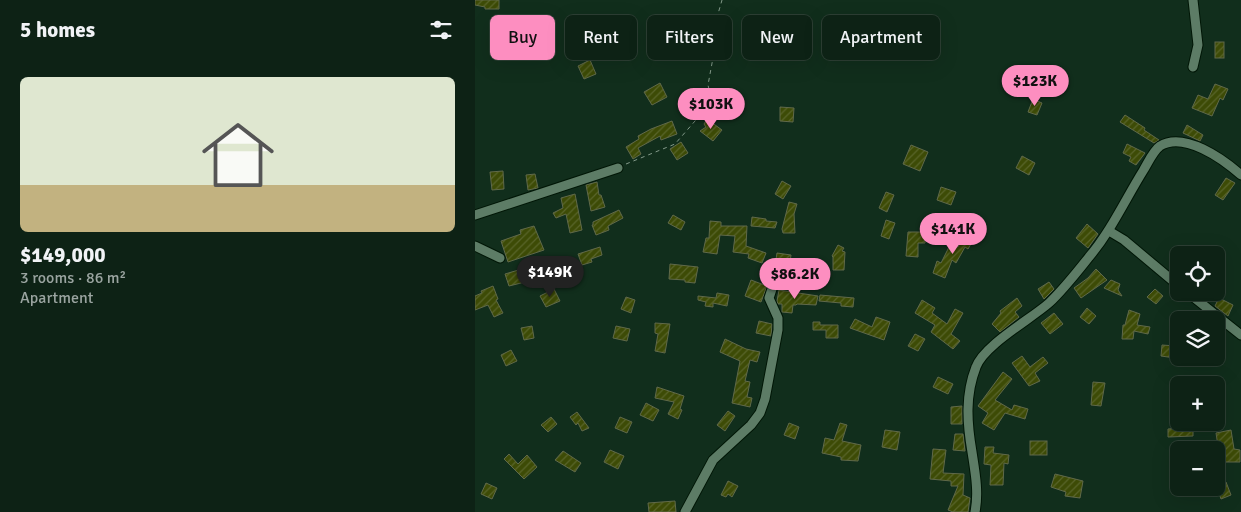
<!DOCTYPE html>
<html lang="en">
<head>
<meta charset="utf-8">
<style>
  body { margin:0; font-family:Signika,sans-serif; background:#1b2f22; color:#f1f3f6; height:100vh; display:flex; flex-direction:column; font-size:19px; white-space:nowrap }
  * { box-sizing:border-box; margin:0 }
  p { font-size:16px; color:#9aa4a0 }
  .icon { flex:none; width:28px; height:28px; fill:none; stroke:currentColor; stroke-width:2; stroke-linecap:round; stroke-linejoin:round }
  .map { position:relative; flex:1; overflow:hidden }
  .sheet { display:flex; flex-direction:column; background:#0d2215; width:475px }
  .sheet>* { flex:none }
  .guide { position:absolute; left:15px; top:15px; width:475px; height:45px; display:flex; gap:10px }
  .fabs { position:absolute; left:695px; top:246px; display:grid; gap:10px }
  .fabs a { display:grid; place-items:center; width:55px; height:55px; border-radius:8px; background:#0d2215; box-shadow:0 5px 20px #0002,0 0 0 1px #2d3f34; font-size:25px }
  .price { position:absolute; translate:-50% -42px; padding:0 11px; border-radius:18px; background:#fd8ec0; color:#111; font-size:16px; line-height:32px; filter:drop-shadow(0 1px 2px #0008) }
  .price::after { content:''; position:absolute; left:50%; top:30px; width:15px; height:11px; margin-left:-8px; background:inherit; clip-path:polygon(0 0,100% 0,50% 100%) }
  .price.selected { background:#222; color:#fff }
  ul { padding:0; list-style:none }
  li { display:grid; align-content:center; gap:10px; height:265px; padding:0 20px }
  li+li { border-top:1px solid #2d3f34 }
  li span { display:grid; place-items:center; height:155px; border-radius:8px; color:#555 }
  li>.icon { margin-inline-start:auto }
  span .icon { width:90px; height:90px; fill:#fffc; stroke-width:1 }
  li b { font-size:21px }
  h2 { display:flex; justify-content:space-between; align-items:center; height:60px; padding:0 20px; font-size:21px }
  .chip { padding:0 18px; border-radius:8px; background:#0d2215; box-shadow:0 5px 20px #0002,0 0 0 1px #2d3f34; font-size:18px; line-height:45px }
  .chip.selected { background:#fd8ec0; color:#111 }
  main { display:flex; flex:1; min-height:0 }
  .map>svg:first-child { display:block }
</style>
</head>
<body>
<main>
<section class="sheet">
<h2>5 homes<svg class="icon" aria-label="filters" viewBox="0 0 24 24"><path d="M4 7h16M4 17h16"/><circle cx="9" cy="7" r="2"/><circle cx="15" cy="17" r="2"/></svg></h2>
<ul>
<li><span style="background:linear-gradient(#dfe7d0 70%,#c2b280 0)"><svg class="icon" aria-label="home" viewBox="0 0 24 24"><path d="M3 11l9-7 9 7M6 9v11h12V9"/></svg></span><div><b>$149,000</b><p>3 rooms · 86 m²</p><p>Apartment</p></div></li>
</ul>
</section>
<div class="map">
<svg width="766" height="512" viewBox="0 0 766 512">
  <defs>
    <pattern id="building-hatch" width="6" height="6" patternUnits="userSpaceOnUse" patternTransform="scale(1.25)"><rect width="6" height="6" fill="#3d4b06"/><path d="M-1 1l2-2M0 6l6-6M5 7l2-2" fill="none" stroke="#59652a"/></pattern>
  </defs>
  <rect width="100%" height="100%" fill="#112e1c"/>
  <!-- building -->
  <g fill="url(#building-hatch)" stroke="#60694a">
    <polygon points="0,0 24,0 24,9 10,9 10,7 0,5"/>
    <polygon points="126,21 131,40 110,46 104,28"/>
    <polygon points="157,40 160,51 150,54 147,42"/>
    <rect x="740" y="42" width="9" height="16"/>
    <polygon points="419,45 431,45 431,56 418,56"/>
    <polygon points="115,60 121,74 109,79 103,66"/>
    <polygon points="185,83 192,97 177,105 169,92"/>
    <polygon points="740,84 753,89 748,100 745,98 737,116 717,108 723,95 733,99"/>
    <polygon points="246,93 260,96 257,111 242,108"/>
    <polygon points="558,99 567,103 562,115 553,112"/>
    <polygon points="305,107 319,108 318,122 305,121"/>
    <polygon points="650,115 670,128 669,130 684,140 679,143 645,122"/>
    <polygon points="232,119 247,130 238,141 225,131 231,127 229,124"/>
    <polygon points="197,121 202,134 186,140 185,136 163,148 166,154 158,159 151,147 164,139 163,136 176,129"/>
    <polygon points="712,125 728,135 725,141 708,133"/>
    <polygon points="206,142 213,153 202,160 195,149"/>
    <polygon points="652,144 670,153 661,165 654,161 656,157 648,153"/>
    <polygon points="436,145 453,152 445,171 428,164"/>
    <polygon points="547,156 560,163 554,175 541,168"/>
    <polygon points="28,171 29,189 17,190 15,172"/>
    <polygon points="60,174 63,188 53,190 51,175"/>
    <polygon points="751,178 760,183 748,200 740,195"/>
    <polygon points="307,181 316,186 308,199 300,194"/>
    <polygon points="122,182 124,195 126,195 130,207 116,211 111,185"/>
    <polygon points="466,187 481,192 476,205 462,200"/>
    <polygon points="411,192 419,195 412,212 404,208"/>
    <polygon points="100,194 107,230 95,233 91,214 81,218 78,213 88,208 86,198"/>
    <polygon points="314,202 322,204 319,214 320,233 308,233 307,229"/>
    <polygon points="144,210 148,218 133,226 134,230 121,235 117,225 118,225 118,222"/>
    <polygon points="198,215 210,222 206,230 193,223"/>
    <polygon points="277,217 291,219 291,221 302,222 300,228 276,226"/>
    <polygon points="411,220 420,223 414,239 406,236"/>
    <polygon points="235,221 246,222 246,226 272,226 271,246 291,253 287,263 273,258 274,254 258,252 260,236 245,235 242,254 228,252 231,238 234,238"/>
    <polygon points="612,224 623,234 613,248 601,238"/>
    <polygon points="59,226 69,250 33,262 26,241 46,234 45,230"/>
    <polygon points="433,232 451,232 450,243 443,243 443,257 431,256"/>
    <polygon points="491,232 500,237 493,249 490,247 481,263 477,260 470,278 458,273 462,261 466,263 476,243 483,247"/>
    <polygon points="363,245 369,248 367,251 370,252 369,270 358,270 358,257 357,256"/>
    <polygon points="125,247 127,255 116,259 117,262 107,265 103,254"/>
    <polygon points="302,253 316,255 314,269 300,266"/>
    <polygon points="87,258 91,272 80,275 76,261"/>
    <polygon points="195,264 223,267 220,283 210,282 210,280 194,279"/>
    <polygon points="47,269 50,282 34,286 30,274"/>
    <polygon points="621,269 632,280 606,298 599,288 613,278"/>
    <polygon points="276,280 292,286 286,302 270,296"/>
    <polygon points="636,280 645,284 643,290 647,296 629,288"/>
    <polygon points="574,282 579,289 569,299 563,289"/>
    <polygon points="18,286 23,299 21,300 28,313 19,317 13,305 0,310 0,296 7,293 6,291"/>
    <polygon points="79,289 85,301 71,307 65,296"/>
    <polygon points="680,289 688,296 681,304 672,297"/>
    <polygon points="304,290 343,296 341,305 322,304 321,305 318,305 317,313 307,312 307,304 303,304 302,301"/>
    <polygon points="242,293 254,295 252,306 238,303 238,307 230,306 231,302 223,300 223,296 241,298"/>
    <polygon points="345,295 379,298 378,307 366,306 366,303 344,301"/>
    <polygon points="151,297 160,300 156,313 146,309"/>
    <polygon points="542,298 547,306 540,312 544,317 525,332 517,324 526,313 525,311"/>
    <polygon points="744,298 758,305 753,316 740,306"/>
    <polygon points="447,300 460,308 457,313 472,324 480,309 488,313 476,334 485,341 478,349 456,332 460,325 440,313"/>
    <polygon points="612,308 621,316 614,324 605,317"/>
    <polygon points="654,310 665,314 662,325 675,327 673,334 659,331 658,339 647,339 648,325 650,325"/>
    <polygon points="579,313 588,324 575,334 566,323"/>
    <polygon points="401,317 415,322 409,340 375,328 380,319 397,327"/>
    <polygon points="284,321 297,324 296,336 281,333"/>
    <polygon points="338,322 345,322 345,325 363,325 363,338 351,338 351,330 338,330"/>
    <polygon points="180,323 195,324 190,353 180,351 183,334 180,333"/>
    <polygon points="57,326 59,338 49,340 46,328"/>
    <polygon points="141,326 155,329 152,341 138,338"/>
    <polygon points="440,334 450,339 443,351 433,346"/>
    <polygon points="250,339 271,349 285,352 282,362 275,360 270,381 275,382 272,397 277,398 275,407 257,403 265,361 245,352"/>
    <polygon points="687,345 701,346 700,358 686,356"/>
    <polygon points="36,350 42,361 31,366 26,355"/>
    <polygon points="547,356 555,367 568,357 573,363 560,373 565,381 554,386 537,363"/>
    <polygon points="528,372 537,379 520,400 537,410 539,405 553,409 550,419 530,413 519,430 507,423 513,413 503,406"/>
    <polygon points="463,377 478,384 473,394 458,387"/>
    <polygon points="618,382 630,383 626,406 616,405"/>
    <polygon points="182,387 209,396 205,409 207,410 203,419 193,414 199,402 180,398"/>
    <polygon points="171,403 184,410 178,421 165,415"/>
    <polygon points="487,406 487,424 476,424 476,407"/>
    <polygon points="253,411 260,416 250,431 242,425"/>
    <polygon points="102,412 114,428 107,431 103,423 101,425 95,417"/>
    <polygon points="76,417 82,424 73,432 66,425"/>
    <polygon points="145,417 157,422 152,433 140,428"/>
    <polygon points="707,422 718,422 718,436 693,437 693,429 707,428"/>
    <polygon points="314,423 324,427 320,439 309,435"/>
    <polygon points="365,423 372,425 367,441 386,445 383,461 366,460 366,457 347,453 350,438 359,440"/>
    <polygon points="410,430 425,432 422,450 407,447"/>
    <polygon points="756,430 759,449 765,450 765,462 749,462 749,445 743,446 741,433"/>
    <polygon points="480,434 488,434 490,451 478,450"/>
    <rect x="555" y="441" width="17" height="14"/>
    <polygon points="510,447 519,447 518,453 534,455 533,464 529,463 528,485 515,485 516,465 509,464"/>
    <polygon points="458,449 471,450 468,473 489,474 488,495 495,498 493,512 478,512 473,510 483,486 476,486 476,481 455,479"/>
    <polygon points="135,450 149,456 143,469 129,462"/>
    <polygon points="88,451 106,463 100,472 80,460"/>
    <polygon points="34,454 43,464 52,455 62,467 49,479 29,459"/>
    <polygon points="580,474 608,481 605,498 590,496 591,492 576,487"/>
    <polygon points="253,481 263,486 257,497 253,494 251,497 246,495"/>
    <polygon points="751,482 756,495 746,499 741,485"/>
    <polygon points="11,483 22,488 17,499 6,494"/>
    <polygon points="200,501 201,512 174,512 173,503"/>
  </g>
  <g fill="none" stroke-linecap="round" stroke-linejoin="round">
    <defs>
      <g id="minor">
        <polyline points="718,67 723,45 718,0"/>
        <polyline points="0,215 143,168"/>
        <polyline points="634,231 649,240 704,286"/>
        <polyline points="0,246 25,258"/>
        <polyline points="712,292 766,335"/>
        <polyline points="210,512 238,460 276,425 285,413 290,399 303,330 303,318 294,298 297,289"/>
        <path d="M500,512c4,-20 0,-40 -3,-60 -5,-29 -7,-57 4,-85 8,-22 55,-48 73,-64 14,-13 28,-31 40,-46 22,-26 36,-57 54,-86 5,-8 10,-20 17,-25 24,-15 63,13 81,29"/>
      </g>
    </defs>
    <!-- minor casing -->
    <use href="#minor" stroke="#001606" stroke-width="11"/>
    <!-- path -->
    <polyline stroke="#839a8a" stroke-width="1" stroke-dasharray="4 4" stroke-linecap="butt" points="151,164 200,144 220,121 236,98 233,85 240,47 239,28 247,0"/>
    <!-- minor -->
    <use href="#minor" stroke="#5d7c66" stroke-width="9"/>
  </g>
</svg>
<div class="fabs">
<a><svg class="icon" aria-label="locate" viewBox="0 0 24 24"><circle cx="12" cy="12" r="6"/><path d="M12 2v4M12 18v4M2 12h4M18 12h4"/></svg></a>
<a><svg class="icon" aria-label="layers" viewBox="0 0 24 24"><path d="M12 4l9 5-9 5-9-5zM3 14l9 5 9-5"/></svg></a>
<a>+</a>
<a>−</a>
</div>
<b class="price" style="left:560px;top:107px">$123K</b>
<b class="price" style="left:236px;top:130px">$103K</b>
<b class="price" style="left:478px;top:255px">$141K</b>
<b class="price selected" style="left:75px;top:298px">$149K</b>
<b class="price" style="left:320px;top:300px">$86.2K</b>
<div class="guide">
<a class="chip selected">Buy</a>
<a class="chip">Rent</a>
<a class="chip">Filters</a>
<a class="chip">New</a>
<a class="chip">Apartment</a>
</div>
</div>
</main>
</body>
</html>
